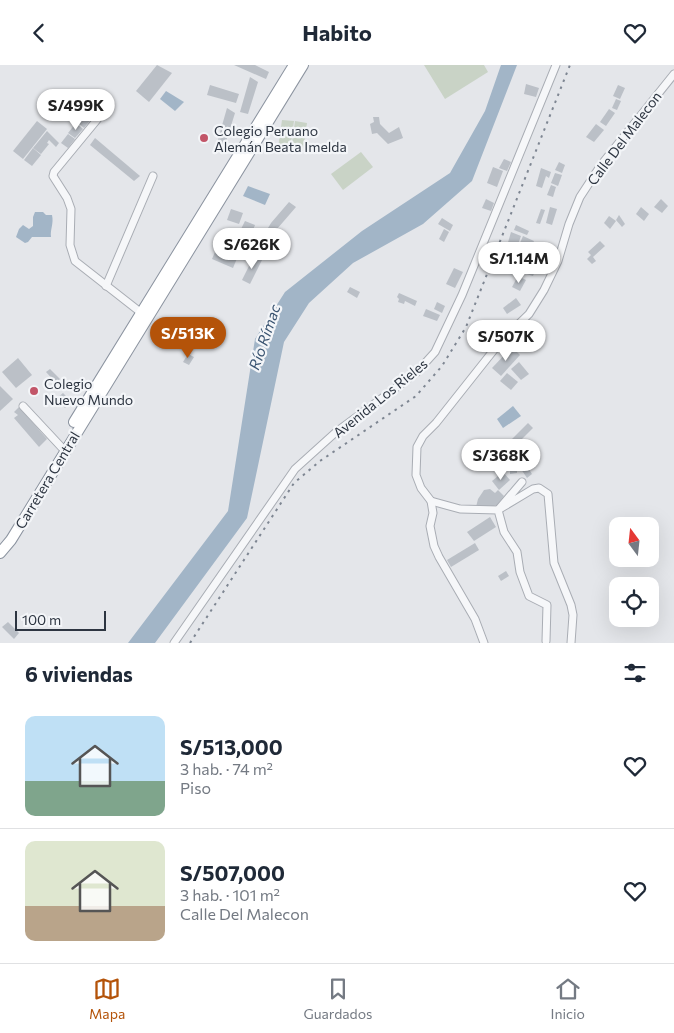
<!DOCTYPE html>
<html lang="es">
<head>
<meta charset="utf-8">
<style>
  body { margin:0; font-family:Commissioner,sans-serif; background:#f6f6f7; color:#1f2937; height:100vh; display:flex; flex-direction:column; font-size:19px; white-space:nowrap }
  * { box-sizing:border-box; margin:0 }
  p { font-size:16px; color:#747a83 }
  .icon { flex:none; width:28px; height:28px; fill:none; stroke:currentColor; stroke-width:2; stroke-linecap:round; stroke-linejoin:round }
  .map { position:relative; height:578px; overflow:hidden }
  .panel { display:flex; flex-direction:column; background:#fff; flex:1 }
  .panel>* { flex:none }
  .needle { width:32px; rotate:345deg }
  .tools { position:absolute; left:609px; top:452px; display:grid; gap:10px }
  .tools a { display:grid; place-items:center; width:50px; height:50px; border-radius:10px; background:#fff; box-shadow:0 5px 20px #0002; font-size:25px }
  .scale { position:absolute; left:15px; bottom:12px; width:91px; box-sizing:border-box; padding-left:5px; border:2px solid #2d3541; border-top:0; font-size:14px; line-height:18px; white-space:nowrap; color:#2d3541; -webkit-text-stroke:4px #f3f5f8; paint-order:stroke }
  .price { position:absolute; translate:-50% -42px; padding:0 11px; border-radius:18px; background:#fff; color:#222; font-size:16px; line-height:32px; filter:drop-shadow(0 1px 2px #0008) }
  .price::after { content:''; position:absolute; left:50%; top:30px; width:15px; height:11px; margin-left:-8px; background:inherit; clip-path:polygon(0 0,100% 0,50% 100%) }
  .price.on { background:#b45309; color:#fff }
  ul { padding:0; list-style:none }
  li { display:flex; align-items:center; gap:15px; height:125px; padding:0 25px }
  li+li { border-top:1px solid #e0e1e3 }
  li span { display:grid; place-items:center; flex:none; width:140px; height:100px; border-radius:10px; color:#555 }
  li>.icon { margin-inline-start:auto }
  span .icon { width:60px; height:60px; fill:#fffc; stroke-width:1 }
  li b { font-size:21px }
  h2 { display:flex; justify-content:space-between; align-items:center; height:60px; padding:0 25px; font-size:21px }
  header { display:flex; justify-content:space-between; align-items:center; height:65px; padding:0 25px; background:#fff; font-size:22px; font-weight:700 }
  .tab-bar { display:flex; justify-content:space-around; align-items:center; height:70px; border-top:1px solid #e0e1e3; background:#fff; font-size:14px; color:#747a83 }
  .tab-bar a { display:grid; justify-items:center; gap:2px }
  .tab-bar .on { color:#b45309 }
  .map>svg:first-child { display:block }
</style>
</head>
<body>
<header><svg class="icon" aria-label="back" viewBox="0 0 24 24"><path d="M15 5l-7 7 7 7"/></svg>Habito<svg class="icon" aria-label="heart" viewBox="0 0 24 24"><path d="M12 20l-8-8c-3-5 5-10 8-4 3-6 11-1 8 4z"/></svg></header>
<div class="map">
<svg width="674" height="578" viewBox="0 0 674 578">
  <rect width="100%" height="100%" fill="#e4e6ea"/>
  <!-- green -->
  <g fill="#c9d3c6">
    <polygon points="424,0 484,0 488,7 445,34"/>
    <polygon points="282,55 294,56 290,84 278,83"/>
    <polygon points="295,56 307,58 303,86 291,85"/>
    <polygon points="361,87 373,102 343,125 331,109"/>
  </g>
  <!-- water -->
  <g fill="#a2b5c7">
    <polygon points="501,0 517,0 472,116 423,159 353,198 309,238 284,277 247,453 155,578 128,578 228,446 255,274 285,227 362,166 450,108 485,46"/>
    <polygon points="166,26 184,37 175,46 160,34"/>
    <polygon points="248,121 270,129 265,140 243,131"/>
    <path d="M35,147h8l3,3h6c2,9 -2,14 -1,22h-19l-4,5 -3,1 -9,-6 3,-8 4,-4 6,4 4,-3v-9z"/>
    <polygon points="513,341 521,351 503,363 497,354"/>
  </g>
  <!-- building -->
  <g fill="#bbc0c7">
    <polygon points="157,0 172,8 149,37 136,26"/>
    <polygon points="234,0 255,0 269,7 266,14"/>
    <polygon points="250,12 258,17 248,49 240,47"/>
    <polygon points="526,19 539,23 536,32 524,29"/>
    <polygon points="210,20 239,29 236,38 207,30"/>
    <polygon points="618,20 625,23 620,34 613,31"/>
    <polygon points="616,34 621,36 617,45 612,43"/>
    <polygon points="93,37 100,42 92,51 85,46"/>
    <polygon points="227,43 235,48 225,80 217,78"/>
    <polygon points="609,44 615,48 606,61 600,57"/>
    <polygon points="86,47 92,53 84,63 77,57"/>
    <polygon points="373,52 379,52 380,59 389,68 399,62 403,73 388,79 377,68 372,69 370,59 374,57"/>
    <polygon points="37,56 47,64 23,94 13,86"/>
    <polygon points="76,58 83,64 75,73 68,68"/>
    <polygon points="596,59 604,65 594,77 586,72"/>
    <polygon points="47,66 59,78 56,82 49,75 47,78 49,79 41,89 33,83"/>
    <polygon points="68,69 75,74 68,83 61,78"/>
    <polygon points="95,73 140,111 134,116 90,80"/>
    <polygon points="33,83 41,90 32,101 24,95"/>
    <polygon points="504,94 511,97 507,106 499,103"/>
    <polygon points="559,97 565,100 562,108 555,105"/>
    <polygon points="493,102 503,106 497,122 487,118"/>
    <polygon points="541,103 551,107 549,113 546,111 542,123 536,121"/>
    <polygon points="555,108 562,110 558,121 551,118"/>
    <polygon points="551,120 556,122 553,132 547,130"/>
    <polygon points="486,134 494,138 491,146 482,143"/>
    <polygon points="661,134 668,141 662,148 654,142"/>
    <polygon points="289,137 296,142 277,164 265,190 255,185 271,158"/>
    <polygon points="550,142 557,144 552,160 546,158"/>
    <polygon points="641,142 649,149 644,156 636,149"/>
    <polygon points="231,144 243,148 239,159 227,155"/>
    <polygon points="541,144 545,145 540,159 536,158"/>
    <polygon points="619,150 625,159 622,162 616,155"/>
    <polygon points="609,151 616,156 610,164 604,158"/>
    <polygon points="442,153 453,160 450,166 438,159"/>
    <polygon points="245,156 255,160 251,170 240,166"/>
    <polygon points="516,160 529,166 527,170 514,165"/>
    <polygon points="444,164 449,167 444,177 439,174"/>
    <polygon points="224,166 245,174 233,203 212,194"/>
    <polygon points="511,167 521,171 516,185 507,181"/>
    <polygon points="523,171 534,176 528,190 517,185"/>
    <polygon points="600,176 605,181 593,192 596,196 592,199 587,194 591,190 588,187"/>
    <polygon points="507,182 516,185 511,196 502,192"/>
    <polygon points="516,187 526,191 522,201 512,196"/>
    <polygon points="254,191 262,195 250,219 242,215"/>
    <polygon points="528,192 542,197 538,207 524,201"/>
    <polygon points="454,203 463,207 455,223 446,219"/>
    <polygon points="525,203 535,206 533,211 523,208"/>
    <polygon points="518,211 526,215 520,226 512,222"/>
    <polygon points="350,222 360,227 357,233 347,227"/>
    <polygon points="399,228 417,236 415,241 405,236 404,239 398,237 399,234 397,232"/>
    <polygon points="516,233 521,240 507,249 503,243"/>
    <polygon points="437,237 445,241 442,248 434,244"/>
    <polygon points="426,244 440,250 437,256 423,251"/>
    <polygon points="512,282 520,290 501,311 492,303"/>
    <polygon points="188,289 194,292 189,300 183,297"/>
    <polygon points="18,293 32,310 16,323 2,307"/>
    <polygon points="519,297 529,309 521,315 511,304"/>
    <polygon points="50,304 60,314 56,318 46,307"/>
    <polygon points="507,308 518,317 511,325 500,316"/>
    <polygon points="0,321 13,334 0,346"/>
    <polygon points="63,328 71,336 65,343 57,333"/>
    <polygon points="19,342 47,374 39,382 14,353 18,350 14,347"/>
    <polygon points="528,358 533,363 517,379 512,374"/>
    <polygon points="517,398 517,408 510,409 510,399"/>
    <polygon points="526,400 532,409 527,413 521,404"/>
    <polygon points="503,407 510,415 499,425 492,416"/>
    <polygon points="490,424 495,428 498,425 504,431 497,440 488,443 484,441 476,442 478,434 484,425"/>
    <polygon points="490,452 496,462 474,476 467,467"/>
    <polygon points="475,478 479,485 451,502 447,495"/>
    <polygon points="506,506 509,511 501,516 498,511"/>
    <polygon points="8,557 19,568 14,574 2,562"/>
  </g>
  <g fill="none" stroke-linecap="round" stroke-linejoin="round">
    <defs>
      <g id="minor">
        <polyline points="110,39 54,107 53,111 67,133 71,144 70,180 75,196 144,250"/>
        <polyline points="106,221 153,111"/>
        <polyline points="23,341 65,386"/>
        <polyline points="522,417 498,445 533,424 539,423 548,429 554,498 571,540 573,550 571,578"/>
        <polyline points="431,436 433,448 430,461 434,481 439,492 475,554 484,578"/>
        <polyline points="546,576 547,540 529,531 520,507 517,487 504,467 498,445 460,444 431,436 421,423 416,410 417,382 423,371 436,358 501,276 529,249 544,225 558,196 569,159 580,132 601,100 674,9"/>
        <polyline points="174,578 295,404 336,367 416,308 435,287 462,230 556,0"/>
      </g>
      <g id="highway">
        <polyline points="74,357 294,0"/>
        <polyline points="0,488 11,475 303,0"/>
      </g>
    </defs>
    <!-- minor casing -->
    <use href="#minor" stroke="#a9adb4" stroke-width="9"/>
    <!-- highway casing -->
    <use href="#highway" stroke="#8c94a0" stroke-width="12"/>
    <!-- minor -->
    <use href="#minor" stroke="#f6f7f9" stroke-width="7"/>
    <!-- highway -->
    <use href="#highway" stroke="#fff" stroke-width="10"/>
    <!-- rail -->
    <polyline stroke="#7e8692" stroke-width="2" stroke-dasharray="2.5 5" stroke-linecap="butt" points="190,578 294,418 320,396 416,331 442,301 466,262 570,0"/>
  </g>
  <!-- markers -->
  <g fill="#c25568" stroke="#f3f5f8" stroke-width="2">
    <circle cx="204" cy="73" r="5"/>
    <circle cx="34" cy="326" r="5"/>
  </g>
  <g text-anchor="middle" dominant-baseline="central" stroke-width="4.5" stroke-linejoin="round" paint-order="stroke">
    <!-- poi labels -->
    <g font-size="14" fill="#2d3541" stroke="#f3f5f8" text-anchor="start">
      <text x="214" y="65">Colegio Peruano<tspan x="214" dy="16">Alemán Beata Imelda</tspan></text>
      <text x="44" y="318">Colegio<tspan x="44" dy="16">Nuevo Mundo</tspan></text>
    </g>
    <!-- street labels -->
    <g font-size="14" fill="#2d3541" stroke="#f3f5f8">
      <text transform="translate(624 73) rotate(-53)">Calle Del Malecon</text>
      <text transform="translate(380 333) rotate(-39)">Avenida Los Rieles</text>
      <text transform="translate(47 415) rotate(-59)">Carretera Central</text>
    </g>
    <!-- water labels -->
    <g font-size="15" font-style="italic" fill="#3a5471" stroke="#f3f5f8">
      <text transform="translate(264 272) rotate(-71)">Río Rímac</text>
    </g>
  </g>
</svg>
<div class="tools">
<a><svg class="needle" viewBox="-14 -14 28 28"><path d="M0-13l5 13h-10z" fill="#e53935"/><path d="M0 13l5-13h-10z" fill="#747a83"/></svg></a>
<a><svg class="icon" aria-label="locate" viewBox="0 0 24 24"><circle cx="12" cy="12" r="6"/><path d="M12 2v4M12 18v4M2 12h4M18 12h4"/></svg></a>
</div>
<div class="scale">100 m</div>
<b class="price" style="left:76px;top:66px">S/499K</b>
<b class="price" style="left:252px;top:205px">S/626K</b>
<b class="price" style="left:519px;top:219px">S/1.14M</b>
<b class="price on" style="left:188px;top:294px">S/513K</b>
<b class="price" style="left:506px;top:297px">S/507K</b>
<b class="price" style="left:501px;top:416px">S/368K</b>
</div>
<section class="panel">
<h2>6 viviendas<svg class="icon" aria-label="filters" viewBox="0 0 24 24"><path d="M4 7h16M4 17h16"/><circle cx="9" cy="7" r="2"/><circle cx="15" cy="17" r="2"/></svg></h2>
<ul>
<li><span style="background:linear-gradient(#bfe0f5 65%,#7fa58c 0)"><svg class="icon" aria-label="home" viewBox="0 0 24 24"><path d="M3 11l9-7 9 7M6 9v11h12V9"/></svg></span><div><b>S/513,000</b><p>3 hab. · 74 m²</p><p>Piso</p></div><svg class="icon" aria-label="heart" viewBox="0 0 24 24"><path d="M12 20l-8-8c-3-5 5-10 8-4 3-6 11-1 8 4z"/></svg></li>
<li><span style="background:linear-gradient(#dfe7d0 65%,#b9a48a 0)"><svg class="icon" aria-label="home" viewBox="0 0 24 24"><path d="M3 11l9-7 9 7M6 9v11h12V9"/></svg></span><div><b>S/507,000</b><p>3 hab. · 101 m²</p><p>Calle Del Malecon</p></div><svg class="icon" aria-label="heart" viewBox="0 0 24 24"><path d="M12 20l-8-8c-3-5 5-10 8-4 3-6 11-1 8 4z"/></svg></li>
</ul>
</section>
<nav class="tab-bar">
<a class="on"><svg class="icon" aria-label="map" viewBox="0 0 24 24"><path d="M3 6l6-2 6 2 6-2v14l-6 2-6-2-6 2zM9 4v14M15 6v14"/></svg>Mapa</a>
<a><svg class="icon" aria-label="saved" viewBox="0 0 24 24"><path d="M7 4h10v16l-5-4-5 4z"/></svg>Guardados</a>
<a><svg class="icon" aria-label="home" viewBox="0 0 24 24"><path d="M3 11l9-7 9 7M6 9v11h12V9"/></svg>Inicio</a>
</nav>
</body>
</html>
